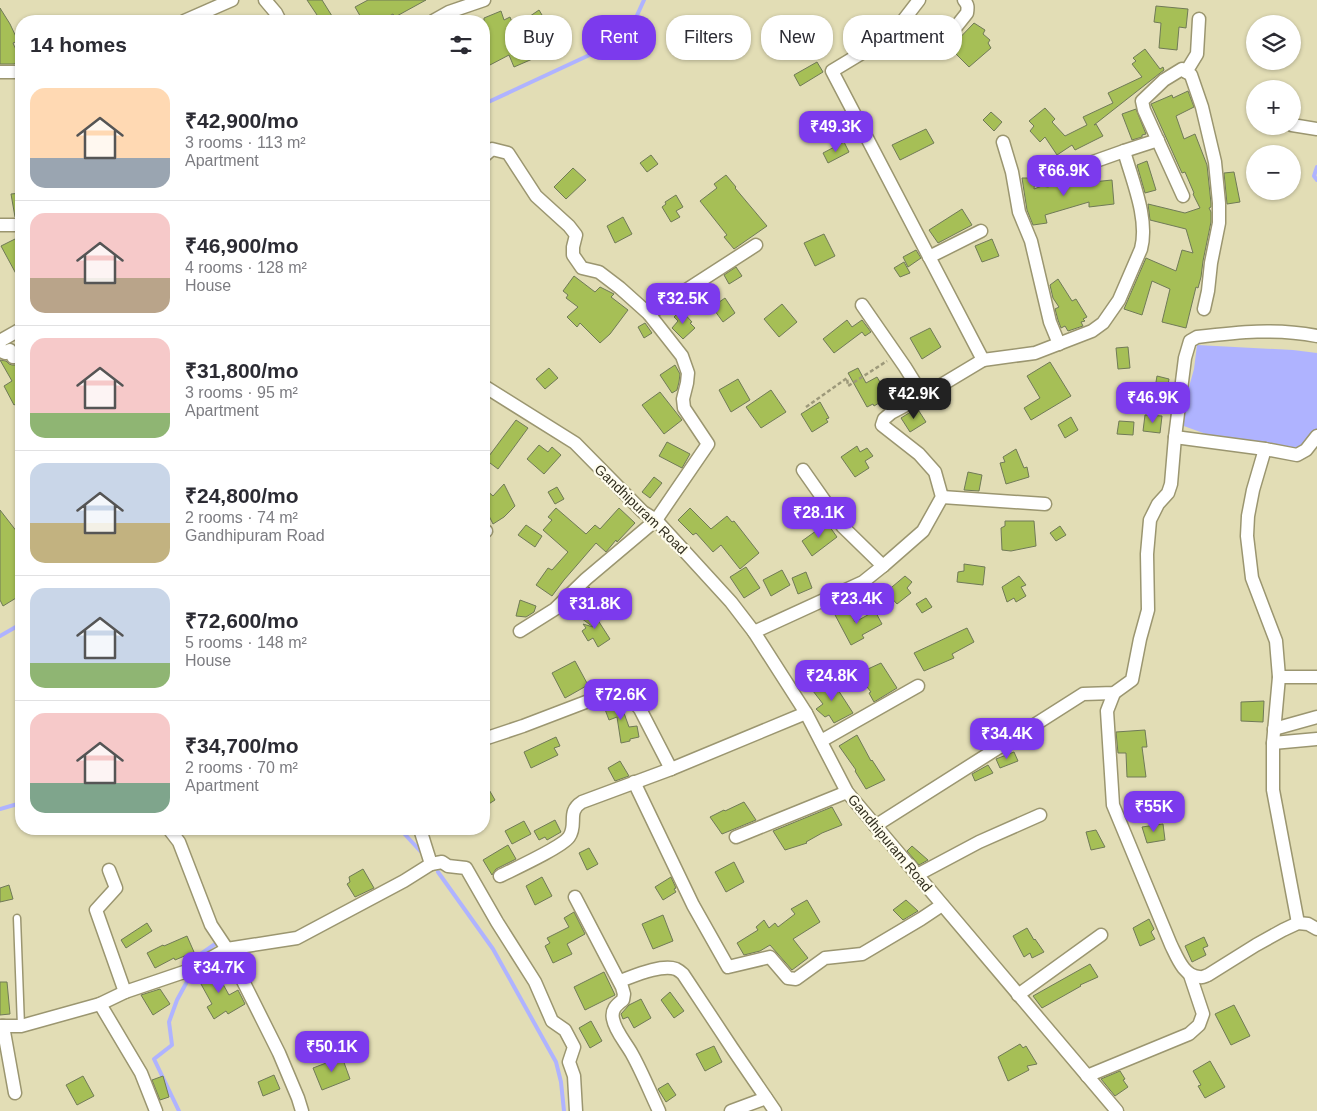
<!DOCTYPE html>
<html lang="en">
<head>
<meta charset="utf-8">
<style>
  body { margin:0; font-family:Helvetica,sans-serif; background:#f7f7f7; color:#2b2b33; height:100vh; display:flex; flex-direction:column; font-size:19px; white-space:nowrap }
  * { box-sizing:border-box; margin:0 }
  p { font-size:16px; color:#7c7c81 }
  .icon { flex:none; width:28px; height:28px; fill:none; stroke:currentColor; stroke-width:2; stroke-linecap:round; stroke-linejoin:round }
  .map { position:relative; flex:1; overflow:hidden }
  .drawer { position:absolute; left:15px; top:15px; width:475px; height:820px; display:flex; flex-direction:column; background:#fff; border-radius:20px; box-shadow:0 1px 4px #0004 }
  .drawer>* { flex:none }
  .banner { position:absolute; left:505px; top:15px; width:475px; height:45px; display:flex; gap:10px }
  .controls { position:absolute; left:1246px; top:15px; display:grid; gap:10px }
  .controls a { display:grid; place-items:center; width:55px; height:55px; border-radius:50%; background:#fff; box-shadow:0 1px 4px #0004; font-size:25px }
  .price { position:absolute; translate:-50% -42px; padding:0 11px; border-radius:10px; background:#7c3aed; color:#fff; font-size:16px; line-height:32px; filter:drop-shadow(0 1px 2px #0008) }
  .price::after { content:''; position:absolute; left:50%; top:30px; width:15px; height:11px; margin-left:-8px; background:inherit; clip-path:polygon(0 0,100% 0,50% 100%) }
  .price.on { background:#222; color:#fff }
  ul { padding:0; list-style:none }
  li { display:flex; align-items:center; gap:15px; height:125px; padding:0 15px }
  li+li { border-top:1px solid #e1e1e2 }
  li span { display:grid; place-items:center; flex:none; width:140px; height:100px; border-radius:15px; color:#555 }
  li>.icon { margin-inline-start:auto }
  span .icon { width:60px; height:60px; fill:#fffc; stroke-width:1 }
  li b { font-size:21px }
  h2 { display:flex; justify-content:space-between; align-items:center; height:60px; padding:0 15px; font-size:21px }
  .tag { padding:0 18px; border-radius:20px; background:#fff; box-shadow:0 1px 4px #0004; font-size:18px; line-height:45px }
  .tag.on { background:#7c3aed; color:#fff }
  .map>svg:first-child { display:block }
</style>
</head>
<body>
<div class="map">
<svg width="1317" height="1111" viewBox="0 0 1317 1111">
  <rect width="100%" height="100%" fill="#e2ddb5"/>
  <!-- water -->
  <polygon fill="#afb3ff" points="1197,345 1293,350 1317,353 1317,432 1299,452 1234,442 1206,434 1181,425 1185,401 1194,369"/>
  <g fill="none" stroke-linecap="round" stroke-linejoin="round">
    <!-- stream -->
    <g stroke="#afb3ff" stroke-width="4">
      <polyline points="484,104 611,45 634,22 644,0"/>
      <polyline points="1317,167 1314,176 1317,180"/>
      <polyline points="0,636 21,624"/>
      <polyline points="0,809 21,803"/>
      <polyline points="400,829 423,854"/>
      <polyline points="438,872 493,949 556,1062 561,1082 564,1111"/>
      <polyline points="195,958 218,942 217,940"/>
      <polyline points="179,1111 154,1059 172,1045 169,1022 177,1000 189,978"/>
    </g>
  </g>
  <!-- building -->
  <g fill="#a6bf56" stroke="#707a57">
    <polygon points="307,0 322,0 332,16 325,21 321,21"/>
    <polygon points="368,0 426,0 395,17 393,14 380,21 363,21 355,7"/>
    <polygon points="1156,6 1188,9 1186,28 1179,27 1177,50 1159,48 1161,23 1154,22"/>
    <polygon points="0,8 10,24 18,41 13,43 21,61 14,64 0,64"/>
    <polygon points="539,10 551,30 531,43 537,57 514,67 509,55 488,66 484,57 484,18 501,11 504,20 510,17 514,27"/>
    <polygon points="974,23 985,30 983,34 990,40 988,43 991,48 969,67 950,48"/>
    <polygon points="1145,49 1160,69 1163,67 1164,70 1094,125 1096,124 1103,136 1075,150 1072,145 1057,155 1045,137 1040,142 1030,131 1034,126 1029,121 1045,108 1055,119 1052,122 1065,136 1087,125 1083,117 1113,103 1108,93 1142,77 1132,64 1136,61 1133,58"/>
    <polygon points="817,62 823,72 800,86 794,75"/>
    <polygon points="1188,91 1194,107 1176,116 1184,139 1195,134 1207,165 1211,203 1211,207 1209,208 1211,212 1211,222 1203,261 1201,277 1198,288 1196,287 1186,328 1162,322 1170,289 1152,281 1142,315 1124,309 1146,258 1176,271 1182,250 1193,253 1186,229 1150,220 1148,204 1185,213 1200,208 1193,194 1194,193 1185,172 1182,173 1151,104 1172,95 1173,98"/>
    <polygon points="1136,109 1146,134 1142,135 1142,137 1132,140 1122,114"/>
    <polygon points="991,112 1002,122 994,131 983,120"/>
    <polygon points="926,129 934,143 900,160 892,145"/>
    <polygon points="844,142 849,152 828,163 823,153"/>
    <polygon points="651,155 658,164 647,172 640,163"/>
    <polygon points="1147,161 1156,190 1145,193 1137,165"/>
    <polygon points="573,168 586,180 566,199 554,187"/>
    <polygon points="1234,172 1240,202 1227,204 1224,173"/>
    <polygon points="726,175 736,187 735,188 767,226 734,249 724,237 727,235 700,201 717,188 714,184"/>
    <polygon points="1022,178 1035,178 1034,189 1042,186 1048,187 1071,178 1073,184 1112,180 1114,204 1089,207 1089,202 1045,215 1047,223 1033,225 1027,210"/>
    <polygon points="21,193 21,217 15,217 11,194"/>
    <polygon points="676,195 683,207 676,211 680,217 671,222 662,207 666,204 665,202"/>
    <polygon points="962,209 972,225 938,243 929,230"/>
    <polygon points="623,217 632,234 615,243 607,226"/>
    <polygon points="824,234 835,256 815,266 804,243"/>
    <polygon points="15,239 21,251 21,283 1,246"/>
    <polygon points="992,239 999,256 982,262 975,246"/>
    <polygon points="916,250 921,258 908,267 903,257"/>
    <polygon points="904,262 910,273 900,277 894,268"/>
    <polygon points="736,267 742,276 729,284 724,275"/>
    <polygon points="574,276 595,292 600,287 614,294 611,297 628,310 610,334 600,343 580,323 577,327 567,317 578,307 566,298 568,295 563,291"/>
    <polygon points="1058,279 1072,301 1076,299 1087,317 1083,319 1085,321 1081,322 1083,326 1068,331 1065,326 1061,328 1058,320 1055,309 1059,307 1053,298 1050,285"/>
    <polygon points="725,298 735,313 723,322 712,307"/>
    <polygon points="782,304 797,322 779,337 764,319"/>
    <polygon points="681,310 692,322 690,323 695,328 683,339 672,328 678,321 674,317"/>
    <polygon points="847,320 852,327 862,320 871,332 865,336 862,332 834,353 823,339"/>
    <polygon points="645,323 652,333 644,338 638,327"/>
    <polygon points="930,328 941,347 922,359 910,338"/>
    <polygon points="1128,347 1130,368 1118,369 1116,348"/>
    <polygon points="0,360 6,361 9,364 12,365 21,365 21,401 14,405 4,386 12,381"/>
    <polygon points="1050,362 1071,396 1031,420 1024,408 1040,398 1027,376"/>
    <polygon points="675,365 680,374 679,382 677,390 672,393 660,375"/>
    <polygon points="549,368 558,378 545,389 536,379"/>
    <polygon points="858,368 866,383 877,377 889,397 874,406 873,404 867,407 848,373"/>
    <polygon points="1157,376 1169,379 1167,391 1155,388"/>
    <polygon points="738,379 750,400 731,412 719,390"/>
    <polygon points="771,390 786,412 761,428 746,407"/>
    <polygon points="1132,390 1134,401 1124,403 1121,392"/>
    <polygon points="660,392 682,420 664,434 642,405"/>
    <polygon points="820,402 829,418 826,419 828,422 812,432 801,414"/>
    <polygon points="917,408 926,422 910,432 901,418"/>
    <polygon points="1145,415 1162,416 1160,433 1143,431"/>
    <polygon points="1071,417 1078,430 1065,438 1058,425"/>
    <polygon points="516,420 528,428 498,469 486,460"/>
    <polygon points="1119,421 1134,422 1133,435 1117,434"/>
    <polygon points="667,442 690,454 682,468 659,456"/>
    <polygon points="539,445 548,452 552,447 561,455 544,474 527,459"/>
    <polygon points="857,446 860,452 867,448 873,456 865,461 869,468 855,477 841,457"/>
    <polygon points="1016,449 1024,468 1027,467 1029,477 1006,484 1000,463 1005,462 1003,457"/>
    <polygon points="968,472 982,475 979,491 964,490"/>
    <polygon points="654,477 662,483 650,498 642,492"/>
    <polygon points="504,484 515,506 504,517 493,524 484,506 484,488 493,496"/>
    <polygon points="557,487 564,499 555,504 548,492"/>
    <polygon points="556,508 586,534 595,525 600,529 619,508 635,523 617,542 616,540 606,552 596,543 564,580 552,596 536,585 548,568 552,570 568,552 543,530 552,520 548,517"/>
    <polygon points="690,508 711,529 727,516 732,522 734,521 759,553 740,569 721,545 713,552 696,533 693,535 678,520"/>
    <polygon points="0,510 21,537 21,595 3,606 0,600"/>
    <polygon points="1005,521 1034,521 1036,546 1011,551 1002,550 1001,528 1005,526"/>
    <polygon points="827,523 837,537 812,556 802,541"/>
    <polygon points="526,525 542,536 535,547 518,535"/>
    <polygon points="1060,526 1066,535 1056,541 1050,533"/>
    <polygon points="964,564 985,567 983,585 957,582 958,572 964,571"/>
    <polygon points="746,567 760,588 744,598 730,577"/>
    <polygon points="782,570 790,585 771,596 763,580"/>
    <polygon points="806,572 812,588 798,594 792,578"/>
    <polygon points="905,576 912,582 907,588 911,593 897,604 886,592"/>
    <polygon points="1019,576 1026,585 1021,587 1026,596 1016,602 1014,598 1007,602 1002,587"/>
    <polygon points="589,587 596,598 581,607 576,600"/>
    <polygon points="926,598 932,607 922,613 916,604"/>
    <polygon points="520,600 536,606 534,612 526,617 516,616"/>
    <polygon points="846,606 855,622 875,611 882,624 862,635 864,638 851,645 834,613"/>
    <polygon points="592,611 610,639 598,647 593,638 588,641 582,631 586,628 583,624 593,627 581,618"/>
    <polygon points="967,628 974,642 952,654 954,658 924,671 914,653"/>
    <polygon points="575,661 588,685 565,698 552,673"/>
    <polygon points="881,663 897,688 874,702 869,693 871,692 857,674"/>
    <polygon points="831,679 853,713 834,723 829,715 825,717 816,709 823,704 813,691"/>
    <polygon points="619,699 629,727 637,726 639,737 630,739 630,741 621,743 617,717 609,720 603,704"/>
    <polygon points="1264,701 1263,722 1241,721 1241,702"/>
    <polygon points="1145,730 1147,747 1142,747 1146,777 1127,777 1126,753 1118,753 1116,732"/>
    <polygon points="857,735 871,761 872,760 885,780 866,789 855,771 856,770 839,746"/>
    <polygon points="556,737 560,746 554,748 558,755 531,768 524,752"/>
    <polygon points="1014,752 1018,761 1000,768 996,759"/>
    <polygon points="620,761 629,776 615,781 608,768"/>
    <polygon points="988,765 993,773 975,781 972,774"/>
    <polygon points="484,781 495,800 484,807"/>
    <polygon points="744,802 756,820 722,834 710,817 724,810 725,811"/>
    <polygon points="832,807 842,825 822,833 806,842 807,843 785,850 773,831"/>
    <polygon points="555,820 561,832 547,840 545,837 539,840 534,831"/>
    <polygon points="524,821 531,834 512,844 505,831"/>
    <polygon points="1163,824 1165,840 1147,843 1142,827"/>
    <polygon points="1096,830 1105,847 1091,850 1086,832"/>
    <polygon points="508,845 516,859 496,869 492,875 483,860"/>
    <polygon points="912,846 928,860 919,865 907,851"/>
    <polygon points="589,848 598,864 587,870 579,853"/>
    <polygon points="734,862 744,882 726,892 715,872"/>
    <polygon points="363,869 374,888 355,897 347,884 350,882 349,877"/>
    <polygon points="542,877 552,896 535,905 526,886"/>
    <polygon points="671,877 676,888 674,889 676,892 663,900 655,887"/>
    <polygon points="9,885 13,899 0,902 0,888"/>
    <polygon points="807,900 820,922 793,939 808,958 792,970 770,945 760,951 744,955 737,943 758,930 756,927 764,920 769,928 775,923 778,927 795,914 791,909"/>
    <polygon points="906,900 918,911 903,920 893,910"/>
    <polygon points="574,912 585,934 567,944 572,954 553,963 545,946 550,943 547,938 569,927 564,918"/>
    <polygon points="663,915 673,941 653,949 642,924"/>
    <polygon points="1149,919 1154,929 1151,932 1155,939 1140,946 1133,928"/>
    <polygon points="147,923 152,931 126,948 121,940"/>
    <polygon points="1027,928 1034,940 1035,939 1044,952 1032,958 1030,953 1024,957 1013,936"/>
    <polygon points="187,936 194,952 175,960 174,958 155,968 147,953 163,945 164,946"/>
    <polygon points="1204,937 1208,946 1203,948 1206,955 1192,962 1185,946"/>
    <polygon points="1090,964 1098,977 1080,985 1081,986 1042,1008 1033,996"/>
    <polygon points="213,966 229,995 238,990 245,1004 228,1014 226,1011 214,1019 207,1007 212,1004 196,975"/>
    <polygon points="604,972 615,995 585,1010 574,987"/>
    <polygon points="0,982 7,982 10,1014 0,1015"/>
    <polygon points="160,989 170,1004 153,1015 141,995"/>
    <polygon points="670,992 684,1011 674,1018 661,1000"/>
    <polygon points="641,999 651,1018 634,1028 628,1017 623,1019 621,1014 629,1005"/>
    <polygon points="1234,1005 1250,1036 1231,1045 1215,1014"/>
    <polygon points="591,1021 602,1041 590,1048 579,1028"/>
    <polygon points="1020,1044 1023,1048 1026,1046 1037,1064 1027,1066 1029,1070 1008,1081 998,1057"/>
    <polygon points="714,1046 722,1062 705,1071 696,1054"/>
    <polygon points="342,1057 350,1079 322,1090 313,1068"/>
    <polygon points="1210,1061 1225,1087 1205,1098 1198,1086 1201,1085 1193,1071"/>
    <polygon points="1120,1071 1125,1079 1123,1080 1128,1087 1115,1096 1101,1079"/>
    <polygon points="274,1075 280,1089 263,1096 258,1082"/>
    <polygon points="83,1076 94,1096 77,1105 66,1085"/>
    <polygon points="163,1076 169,1097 160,1100 152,1080"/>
    <polygon points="668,1083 676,1095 666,1102 658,1089"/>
  </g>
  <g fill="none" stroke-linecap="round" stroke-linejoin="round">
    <defs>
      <polyline id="lane" points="17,918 21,1026"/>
      <g id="street">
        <polyline points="265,0 276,13 280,21"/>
        <polyline points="184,21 232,0"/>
        <polyline points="433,21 449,12 484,0"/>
        <path d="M940,47l27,-34c1,-6 1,-8 -3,-13"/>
        <polyline points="0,72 21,72"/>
        <polyline points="1186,72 1197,54 1199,19"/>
        <polyline points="1292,125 1317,129"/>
        <polyline points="1003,142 1012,172 1019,212 1031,241 1050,322 1059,344"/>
        <polyline points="1124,151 1158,140"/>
        <polyline points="484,156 492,149 508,153 536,196 569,226 576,235 573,247 573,255 582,268 599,272 620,288 649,314 756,245"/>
        <polyline points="1183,196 1144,110 1142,101 1164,80 1182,69 1191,75 1202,107 1215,162 1219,203 1219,223 1211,263 1208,291 1204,309"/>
        <polyline points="0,225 21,225"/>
        <polyline points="929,257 981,231"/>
        <polyline points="862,305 905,367 923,396"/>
        <polyline points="0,341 21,329"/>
        <polyline points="0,347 1,351 5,353 10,350 13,357 21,357"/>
        <path d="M983,360l52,-7 57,-22 11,-8 16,-23 22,-51c8,-30 -9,-69 -17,-98l-79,28"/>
        <polyline points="484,386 575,443 643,512 656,520 731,602 754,632 806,713 847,792 1117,1111"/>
        <polyline points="1175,437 1265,449"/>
        <polyline points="803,470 843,527 883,566"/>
        <polyline points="942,497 1045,504"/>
        <polyline points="484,530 486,531"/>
        <polyline points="520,631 555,609 586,579 656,520 708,444 684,408 683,399 687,383 688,373 682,356 649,314"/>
        <polyline points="754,632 863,582 883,566 923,531 942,497 935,472 919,454 882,425 884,419 891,413 923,396 983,360 832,71 885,39 899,26 919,0"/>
        <polyline points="1279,677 1317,677"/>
        <path d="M1114,693l-7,18 6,94 58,140c6,12 13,32 29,32 2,1 5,-1 8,-2l48,-30 27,-15 15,-7 10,1 9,5"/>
        <polyline points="1274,729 1317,717"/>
        <polyline points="484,739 523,726 612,692 623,689 640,709 671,769 806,713"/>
        <polyline points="821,741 918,686"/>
        <polyline points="1273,743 1317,739"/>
        <polyline points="634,782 693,905 728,967 770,957 788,978 796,979 825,958 862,954 921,919 942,905"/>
        <path d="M875,826l208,-132 31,-1 18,-13 8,-41 8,-29 -1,-56 3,-34 8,-16 10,-11 3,-9 4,-47 10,-79 5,-17 7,-4c42,-5 78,-9 120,-1"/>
        <polyline points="169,829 179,842 211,925 227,949 279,1053 298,1098 302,1111"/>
        <polyline points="736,837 847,792"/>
        <polyline points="431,864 442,862 448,866 466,868 497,922 535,982 552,1021 565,1030 574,1047 569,1062 574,1076 576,1111"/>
        <polyline points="109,870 116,888 96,910 125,992"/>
        <polyline points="917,875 979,842 1040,815"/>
        <path d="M500,876c14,-7 62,-29 69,-39 9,-13 -3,-25 13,-35l89,-33"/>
        <path d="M575,897l47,90 2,7 -1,6c-7,5 -12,10 -10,19 2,12 13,24 19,35 10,18 18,38 27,57"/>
        <polyline points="1298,923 1273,790 1273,743 1279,677 1276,641 1252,578 1247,536 1248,516 1253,490 1265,449 1297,455 1306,450 1317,436"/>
        <path d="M620,981c14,-5 41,-17 56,-12 2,1 5,3 7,5l49,74 43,63"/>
        <polyline points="1018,995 1101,935"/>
        <polyline points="100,1004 141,1073 156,1111"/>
        <polyline points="0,1026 21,1026 100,1004 125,992 187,971 227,949 297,938 404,881 431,864 420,829"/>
        <polyline points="3,1026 15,1093"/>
        <polyline points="1087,1076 1189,1034 1199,1025 1203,1014 1190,975"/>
        <polyline points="731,1111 766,1098"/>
      </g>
    </defs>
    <!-- lane casing -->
    <use href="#lane" stroke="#9b9670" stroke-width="9"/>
    <!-- street casing -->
    <use href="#street" stroke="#9b9670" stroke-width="15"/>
    <!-- path -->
    <polyline stroke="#9d997a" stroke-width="2.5" stroke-dasharray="4 2.5" stroke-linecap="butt" points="806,407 847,378 848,386 887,361"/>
    <!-- lane -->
    <use href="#lane" stroke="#fff" stroke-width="6"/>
    <!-- street -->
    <use href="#street" stroke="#fff" stroke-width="12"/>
  </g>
  <g text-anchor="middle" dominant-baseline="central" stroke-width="4.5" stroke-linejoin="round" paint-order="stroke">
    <!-- street labels -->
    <g font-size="14" fill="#333021" stroke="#fffded">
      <text transform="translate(641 509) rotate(44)">Gandhipuram Road</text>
      <text transform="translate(890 843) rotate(50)">Gandhipuram Road</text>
    </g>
  </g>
</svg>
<div class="controls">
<a><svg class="icon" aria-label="layers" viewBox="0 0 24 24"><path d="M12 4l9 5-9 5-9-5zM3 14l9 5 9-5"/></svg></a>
<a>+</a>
<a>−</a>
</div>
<b class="price" style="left:836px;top:153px">₹49.3K</b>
<b class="price" style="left:1064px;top:197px">₹66.9K</b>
<b class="price" style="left:683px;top:325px">₹32.5K</b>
<b class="price on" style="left:914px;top:420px">₹42.9K</b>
<b class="price" style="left:1153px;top:424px">₹46.9K</b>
<b class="price" style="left:819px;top:539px">₹28.1K</b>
<b class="price" style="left:857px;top:625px">₹23.4K</b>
<b class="price" style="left:595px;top:630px">₹31.8K</b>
<b class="price" style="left:832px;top:702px">₹24.8K</b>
<b class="price" style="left:621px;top:721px">₹72.6K</b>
<b class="price" style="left:1007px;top:760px">₹34.4K</b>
<b class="price" style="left:1154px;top:833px">₹55K</b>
<b class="price" style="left:219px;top:994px">₹34.7K</b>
<b class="price" style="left:332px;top:1073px">₹50.1K</b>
<div class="banner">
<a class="tag">Buy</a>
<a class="tag on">Rent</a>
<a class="tag">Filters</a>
<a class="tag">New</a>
<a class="tag">Apartment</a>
</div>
<section class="drawer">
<h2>14 homes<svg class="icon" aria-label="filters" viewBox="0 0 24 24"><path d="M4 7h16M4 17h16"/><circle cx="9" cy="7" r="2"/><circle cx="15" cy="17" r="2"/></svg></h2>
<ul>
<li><span style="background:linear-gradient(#ffd9b3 70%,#9aa5b1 0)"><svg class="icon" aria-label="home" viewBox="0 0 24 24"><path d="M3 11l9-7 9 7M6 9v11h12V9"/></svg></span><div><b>₹42,900/mo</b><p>3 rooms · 113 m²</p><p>Apartment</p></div></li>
<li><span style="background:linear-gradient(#f6c9c9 65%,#b9a48a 0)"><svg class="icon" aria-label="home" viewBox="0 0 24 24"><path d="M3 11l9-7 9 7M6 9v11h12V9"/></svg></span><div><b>₹46,900/mo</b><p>4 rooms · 128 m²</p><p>House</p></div></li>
<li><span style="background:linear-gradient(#f6c9c9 75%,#8fb573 0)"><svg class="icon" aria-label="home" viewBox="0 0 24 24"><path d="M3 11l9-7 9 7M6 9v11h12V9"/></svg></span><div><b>₹31,800/mo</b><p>3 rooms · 95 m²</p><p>Apartment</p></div></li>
<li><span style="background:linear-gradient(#c9d6e8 60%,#c2b280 0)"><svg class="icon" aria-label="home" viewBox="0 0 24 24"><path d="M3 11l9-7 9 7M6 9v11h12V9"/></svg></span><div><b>₹24,800/mo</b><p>2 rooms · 74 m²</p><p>Gandhipuram Road</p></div></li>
<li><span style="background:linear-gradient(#c9d6e8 75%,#8fb573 0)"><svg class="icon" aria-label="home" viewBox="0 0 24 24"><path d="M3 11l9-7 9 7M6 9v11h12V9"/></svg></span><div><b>₹72,600/mo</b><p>5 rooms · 148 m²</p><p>House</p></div></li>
<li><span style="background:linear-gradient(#f6c9c9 70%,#7fa58c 0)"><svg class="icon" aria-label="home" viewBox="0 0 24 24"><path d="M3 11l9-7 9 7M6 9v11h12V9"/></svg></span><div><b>₹34,700/mo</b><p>2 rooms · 70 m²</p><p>Apartment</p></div></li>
</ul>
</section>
</div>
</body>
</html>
